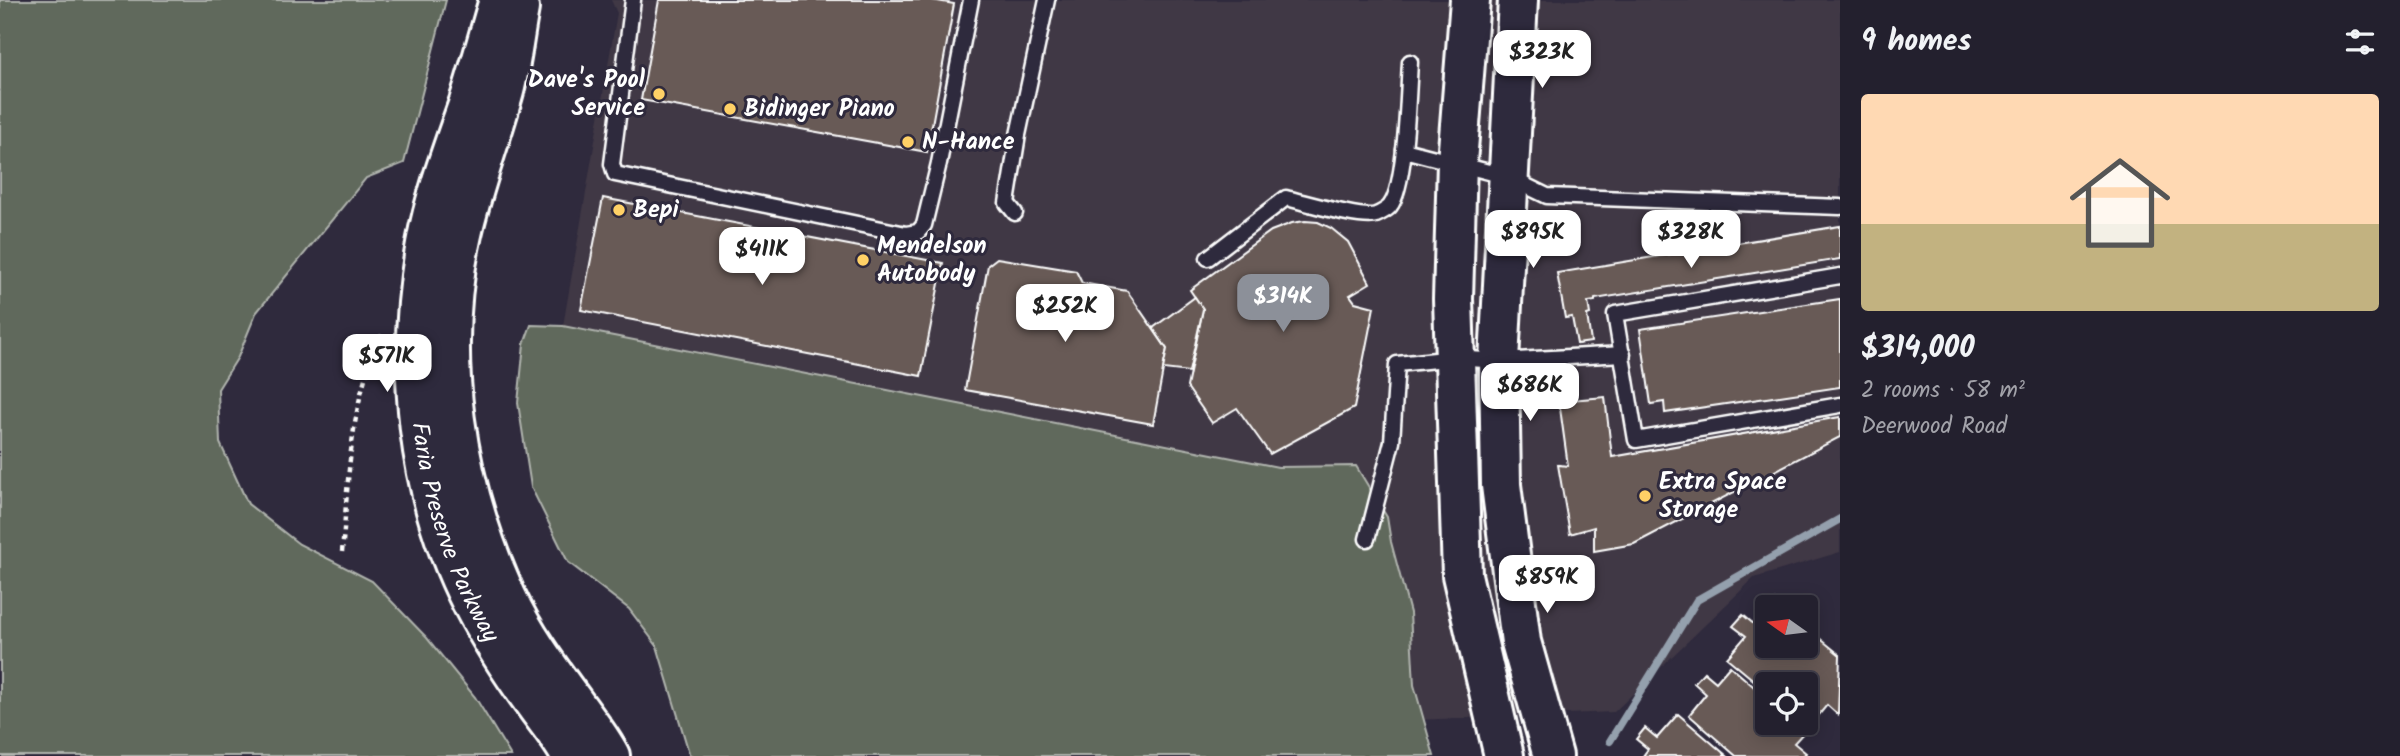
<!DOCTYPE html>
<html lang="en">
<head>
<meta charset="utf-8">
<style>
  body { margin:0; font-family:Kalam,sans-serif; background:#2b2836; color:#f1f3f6; height:100vh; display:flex; flex-direction:column; font-size:26px; white-space:nowrap }
  * { box-sizing:border-box; margin:0 }
  p { font-size:23px; color:#a3a3aa }
  .icon { flex:none; width:38px; height:38px; fill:none; stroke:currentColor; stroke-width:2; stroke-linecap:round; stroke-linejoin:round }
  .map { position:relative; flex:1; overflow:hidden }
  .side { display:flex; flex-direction:column; background:#23202e; width:560px }
  .side>* { flex:none }
  .needle { width:46px; rotate:284deg }
  .fabs { position:absolute; left:1755px; top:595px; display:grid; gap:14px }
  .fabs a { display:grid; place-items:center; width:63px; height:63px; border-radius:7px; background:#23202e; box-shadow:0 4px 18px #0003,0 0 0 2px #403e4a; font-size:35px }
  .price { position:absolute; translate:-50% -60px; padding:0 16px; border-radius:14px; background:#fff; color:#222; font-size:23px; line-height:46px; filter:drop-shadow(0 2px 4px #0008) }
  .price::after { content:''; position:absolute; left:50%; top:42px; width:21px; height:16px; margin-left:-10px; background:inherit; clip-path:polygon(0 0,100% 0,50% 100%) }
  .price.selected { background:#8c9099; color:#fff }
  ul { padding:0; list-style:none }
  li { display:grid; align-content:center; gap:14px; height:371px; padding:0 21px }
  li+li { border-top:2px solid #403e4a }
  li span { display:grid; place-items:center; height:217px; border-radius:7px; color:#555 }
  li>.icon { margin-inline-start:auto }
  span .icon { width:126px; height:126px; fill:#fffc; stroke-width:1 }
  li b { font-size:30px }
  h2 { display:flex; justify-content:space-between; align-items:center; height:84px; padding:0 21px; font-size:30px }
  main { display:flex; flex:1; min-height:0 }
  .map>svg:first-child { display:block }
</style>
</head>
<body>
<main>
<div class="map">
<svg width="1840" height="756" viewBox="0 0 1840 756">
  <rect width="100%" height="100%" fill="#2f2a3d"/>
  <filter id="ink" filterUnits="userSpaceOnUse"><feTurbulence type="fractalNoise" baseFrequency=".0143" numOctaves="2"/><feDisplacementMap in="SourceGraphic" scale="14" xChannelSelector="R" yChannelSelector="G"/><feConvolveMatrix kernelMatrix="1 2 1 2 8 2 1 2 1" color-interpolation-filters="sRGB"/></filter>
  <g filter="url(#ink)">
    <!-- built -->
    <polygon fill="#403845" points="611,0 1840,0 1840,552 1754,578 1614,712 1414,720 1355,466 1278,467 563,326 617,13"/>
    <!-- green -->
    <g fill="#61695c" stroke="#b0b4ae" stroke-width="2">
      <polygon points="0,0 446,0 404,163 366,178 256,313 238,357 218,389 220,443 248,504 299,544 372,581 427,638 475,697 511,756 0,756"/>
      <polygon points="531,325 563,326 1278,467 1356,466 1387,517 1391,542 1410,613 1414,685 1434,756 690,756 657,646 629,609 568,562 531,487 518,403 524,344"/>
    </g>
    <g fill="none" stroke-linecap="round" stroke-linejoin="round">
      <!-- stream -->
      <polyline stroke="#94a0ad" stroke-width="8" points="1610,741 1697,600 1840,519"/>
    </g>
    <!-- building -->
    <g fill="#685a57" stroke="#fff" stroke-width="2">
      <polygon points="659,0 932,0 954,4 927,152 641,100"/>
      <polygon points="603,198 943,263 921,376 581,310"/>
      <polygon points="1305,221 1318,222 1331,228 1348,242 1370,283 1350,295 1355,302 1374,307 1354,408 1270,454 1237,408 1212,423 1187,387 1203,309 1190,290 1271,231 1292,223"/>
      <polygon points="1840,226 1840,259 1595,299 1595,301 1588,302 1590,314 1587,315 1591,342 1577,344 1572,317 1565,318 1557,273"/>
      <polygon points="997,258 1076,271 1082,283 1127,291 1167,349 1153,424 965,390 988,265"/>
      <polygon points="1195,297 1203,309 1189,372 1163,369 1167,349 1153,328"/>
      <polygon points="1840,299 1840,387 1665,413 1664,402 1651,404 1640,329"/>
      <polygon points="1605,397 1612,457 1840,417 1840,437 1634,544 1594,551 1594,527 1570,534 1558,465 1568,466 1559,401"/>
      <polygon points="1775,600 1783,607 1769,607"/>
      <polygon points="1768,609 1768,646 1806,646 1806,627 1840,655 1838,715 1827,705 1809,727 1804,723 1806,684 1768,684 1768,692 1727,658 1746,636 1733,626 1743,615 1755,625"/>
      <polygon points="1730,666 1768,699 1768,723 1795,723 1805,731 1794,743 1806,753 1803,756 1736,756 1689,715 1706,694 1694,683 1704,672 1716,682"/>
      <polygon points="1678,714 1727,756 1643,756 1648,749 1636,739 1645,728 1657,738"/>
    </g>
    <g fill="none" stroke-linecap="round" stroke-linejoin="round">
      <defs>
        <g id="lane">
          <polyline points="633,0 612,164 615,174 906,234 918,232 924,225 939,163 971,0"/>
          <polyline points="1404,150 1508,177 1547,196 1840,207"/>
          <polyline points="1015,213 1007,203 1018,135 1047,0"/>
          <path d="M1208,258l78,-60c18,4 77,22 90,17 3,-1 12,-6 14,-9 16,-20 18,-115 20,-144"/>
          <polyline points="1840,276 1615,314 1636,440 1840,405"/>
          <polyline points="1367,539 1392,442 1397,364 1455,358 1499,361 1623,354"/>
        </g>
        <g id="secondary">
          <path id="s1" d="M499,0c-10,34 -19,68 -30,102 -16,46 -34,93 -43,142 -22,121 -10,250 47,361 18,35 39,67 62,99 12,17 27,34 36,52"/>
          <polyline points="1470,0 1457,162 1453,299 1462,575 1504,756"/>
          <polyline points="1518,0 1499,361 1501,485 1521,642 1553,756"/>
          <path d="M519,8c-5,27 -8,56 -15,83 -13,48 -31,94 -42,143 -27,121 -7,250 44,362 18,39 43,73 68,107 12,17 26,34 36,53"/>
        </g>
      </defs>
      <!-- lane casing -->
      <use href="#lane" stroke="#fff" stroke-width="19"/>
      <!-- secondary casing -->
      <use href="#secondary" stroke="#fff" stroke-width="44"/>
      <!-- path -->
      <path stroke="#fff" stroke-width="4.5" stroke-dasharray="5 5" stroke-linecap="butt" d="M342,552c7,-71 7,-152 40,-217"/>
      <!-- lane -->
      <use href="#lane" stroke="#2f2a3d" stroke-width="14"/>
      <!-- secondary -->
      <use href="#secondary" stroke="#2f2a3d" stroke-width="38"/>
    </g>
  </g>
  <!-- markers -->
  <g fill="#ffd166" stroke="#2f2a3d" stroke-width="2.5">
    <circle cx="659" cy="94" r="7"/>
    <circle cx="730" cy="109" r="7"/>
    <circle cx="908" cy="142" r="7"/>
    <circle cx="619" cy="210" r="7"/>
    <circle cx="863" cy="260" r="7"/>
    <circle cx="1645" cy="496" r="7"/>
  </g>
  <g text-anchor="middle" dominant-baseline="central" stroke-width="6" stroke-linejoin="round" paint-order="stroke">
    <!-- poi labels -->
    <g font-size="24" font-weight="bold" fill="#fff" stroke="#2f2a3d" text-anchor="start">
      <text x="645" y="80" text-anchor="end">Dave's Pool<tspan x="645" dy="28">Service</tspan></text>
      <text x="744" y="109">Bidinger Piano</text>
      <text x="922" y="142">N-Hance</text>
      <text x="633" y="210">Bepi</text>
      <text x="877" y="246">Mendelson<tspan x="877" dy="28">Autobody</tspan></text>
      <text x="1659" y="482">Extra Space<tspan x="1659" dy="28">Storage</tspan></text>
    </g>
    <!-- street labels -->
    <g font-size="24" fill="#fff" stroke="#2f2a3d">
      <text stroke="none"><textPath href="#s1" startOffset="550">Faria Preserve Parkway</textPath></text>
    </g>
  </g>
</svg>
<div class="fabs">
<a><svg class="needle" viewBox="-14 -14 28 28"><path d="M0-13l5 13h-10z" fill="#e53935"/><path d="M0 13l5-13h-10z" fill="#a3a3aa"/></svg></a>
<a><svg class="icon" aria-label="locate" viewBox="0 0 24 24"><circle cx="12" cy="12" r="6"/><path d="M12 2v4M12 18v4M2 12h4M18 12h4"/></svg></a>
</div>
<b class="price" style="left:1542px;top:90px">$323K</b>
<b class="price" style="left:1533px;top:270px">$895K</b>
<b class="price" style="left:1691px;top:270px">$328K</b>
<b class="price" style="left:762px;top:287px">$411K</b>
<b class="price selected" style="left:1283px;top:334px">$314K</b>
<b class="price" style="left:1065px;top:344px">$252K</b>
<b class="price" style="left:387px;top:394px">$571K</b>
<b class="price" style="left:1530px;top:423px">$686K</b>
<b class="price" style="left:1547px;top:615px">$859K</b>
</div>
<section class="side">
<h2>9 homes<svg class="icon" aria-label="filters" viewBox="0 0 24 24"><path d="M4 7h16M4 17h16"/><circle cx="9" cy="7" r="2"/><circle cx="15" cy="17" r="2"/></svg></h2>
<ul>
<li><span style="background:linear-gradient(#ffd9b3 60%,#c2b280 0)"><svg class="icon" aria-label="home" viewBox="0 0 24 24"><path d="M3 11l9-7 9 7M6 9v11h12V9"/></svg></span><div><b>$314,000</b><p>2 rooms · 58 m²</p><p>Deerwood Road</p></div></li>
</ul>
</section>
</main>
</body>
</html>
